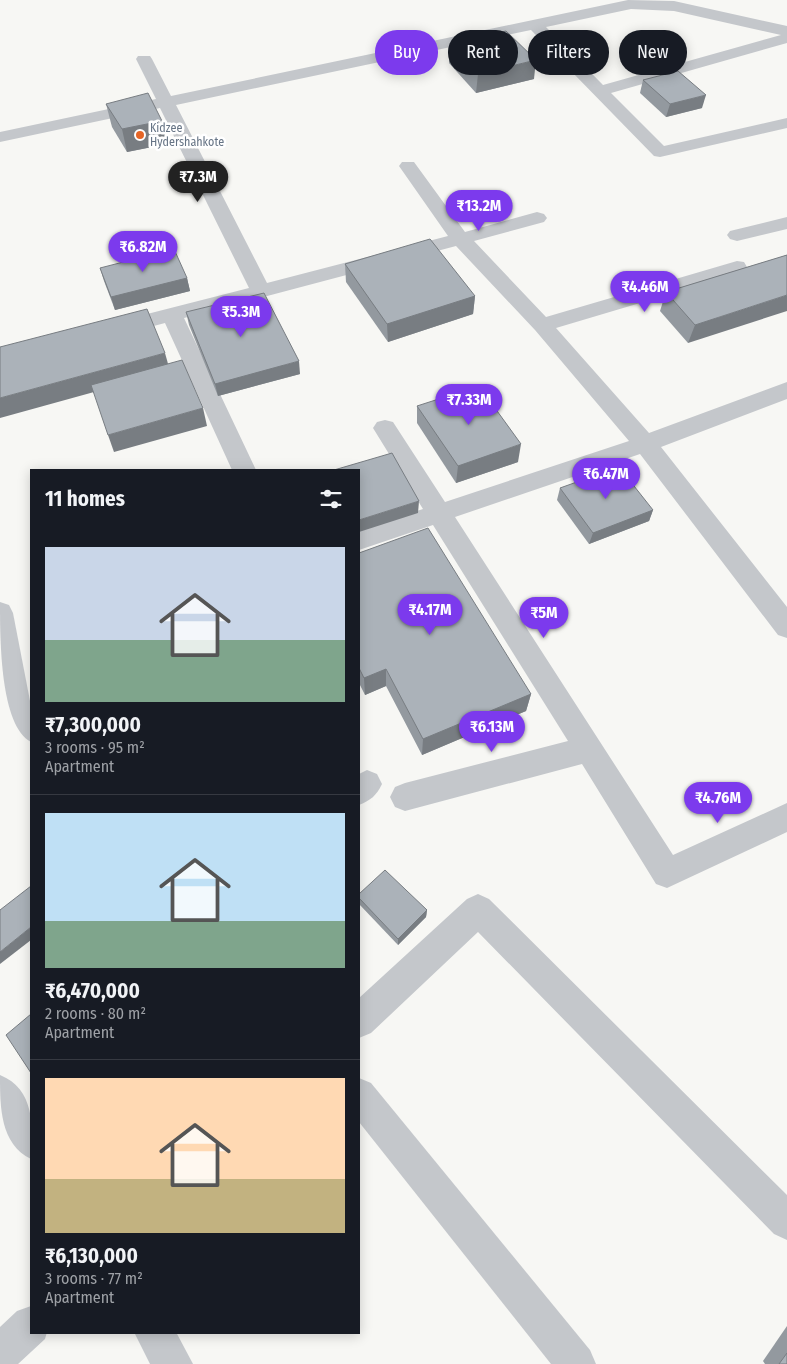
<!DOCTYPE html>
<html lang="en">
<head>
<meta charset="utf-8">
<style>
  body { margin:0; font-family:"Fira Sans Condensed",sans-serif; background:#242831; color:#f1f3f6; height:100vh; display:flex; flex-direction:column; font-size:19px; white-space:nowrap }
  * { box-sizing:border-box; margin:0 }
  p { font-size:16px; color:#9ea1a6 }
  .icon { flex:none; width:28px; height:28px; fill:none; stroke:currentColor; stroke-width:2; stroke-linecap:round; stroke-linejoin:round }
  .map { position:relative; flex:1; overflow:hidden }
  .details { position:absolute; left:30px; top:469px; width:330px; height:865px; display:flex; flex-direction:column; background:#171b24; border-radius:0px; box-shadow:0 2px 12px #0003 }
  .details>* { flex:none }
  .top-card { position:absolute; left:375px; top:30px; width:336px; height:45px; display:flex; gap:10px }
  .price { position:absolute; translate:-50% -42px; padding:0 11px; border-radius:18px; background:#7c3aed; color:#fff; font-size:16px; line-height:32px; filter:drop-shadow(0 1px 2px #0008) }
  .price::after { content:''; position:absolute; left:50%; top:30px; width:15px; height:11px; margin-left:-8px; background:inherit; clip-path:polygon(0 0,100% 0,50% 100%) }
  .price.current { background:#222; color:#fff }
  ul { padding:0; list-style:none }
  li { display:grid; align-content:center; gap:10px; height:265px; padding:0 15px }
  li+li { border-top:1px solid #363941 }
  li span { display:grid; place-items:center; height:155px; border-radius:0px; color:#555 }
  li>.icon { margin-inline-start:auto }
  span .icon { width:90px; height:90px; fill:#fffc; stroke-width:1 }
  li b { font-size:21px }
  h2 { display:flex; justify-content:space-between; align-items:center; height:60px; padding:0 15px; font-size:21px }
  .pill { padding:0 18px; border-radius:22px; background:#171b24; box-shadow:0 2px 12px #0003; font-size:18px; line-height:45px }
  .pill.current { background:#7c3aed; color:#fff }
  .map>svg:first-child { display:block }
</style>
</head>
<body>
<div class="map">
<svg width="787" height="1364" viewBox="0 0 787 1364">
  <rect width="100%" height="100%" fill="#f7f7f4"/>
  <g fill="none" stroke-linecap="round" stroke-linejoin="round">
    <!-- minor -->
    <g fill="#c4c7cb" fill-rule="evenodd">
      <path d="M628,0l46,1 113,25v17l-176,50 53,53 123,-28v10l-127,29 -6,-1 -123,-126 -355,75 91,178 181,-47 -49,-70 3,-4h12l51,70 72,-20 7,2 3,4 -3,4 -70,19 72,76 191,-56 7,1 3,5 -3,5 -188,56 93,105 138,-51v17l-126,48 126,160v31l-9,-3 -138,-181 -185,63 218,338 114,-52v29l-120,56 -11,-4 -74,-120 -177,47 -10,-4 -5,-10 5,-10 10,-4 163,-42 -135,-216 -74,25v-20l64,-21 -50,-81 4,-6 8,-2 8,2 52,80 184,-61 -94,-111 -79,-84 -272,72 72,152h-24l-67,-147 -49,13 -8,-2 -3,-5 3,-5 141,-36 -89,-180 -160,34v-10l156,-33 -20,-40 2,-3h12l2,3 19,37zM631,9l43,2 107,24 -178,50 -57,-58z"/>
      <polygon points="787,217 787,229 737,241 730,239 727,235 730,231"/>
      <path d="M0,602l9,3 4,8 18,93v36c-31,-16 -31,-102 -31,-140z"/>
      <path d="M367,770l10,4 5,10c-6,12 -11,16 -23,21v-31z"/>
      <polygon points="478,894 489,899 787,1195 787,1240 774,1234 478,932 371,1033 359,1038 359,998 467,899"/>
      <path d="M0,1075c35,14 33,52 31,84 -31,-15 -31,-52 -31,-84z"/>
      <polygon points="359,1078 371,1083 590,1350 596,1364 551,1364 359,1122"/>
      <polygon points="31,1306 31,1332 47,1332 45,1339 18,1364 0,1364 0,1327 17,1311"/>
      <polygon points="134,1332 176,1332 193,1364 150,1364"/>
    </g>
  </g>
  <!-- wall -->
  <g fill="#93999f">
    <polygon points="450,44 534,79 476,93 449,63"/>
    <polygon points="643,80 702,108 666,117 640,93"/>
    <polygon points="106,104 162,121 167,144 127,152 112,127"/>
    <polygon points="787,255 688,343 660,311 666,292"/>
    <polygon points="345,264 475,296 473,314 388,342 346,282"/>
    <polygon points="100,268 187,278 190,291 115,310 104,281"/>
    <polygon points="186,312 300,374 218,396 189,325"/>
    <polygon points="417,406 518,462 456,483 417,423"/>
    <polygon points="560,488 653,510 649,521 589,544 557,500"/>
    <polygon points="359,553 531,694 526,711 422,755 386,686 365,695 359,683"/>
    <polygon points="359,894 427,910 426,917 398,945 359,904"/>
    <polygon points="787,1326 787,1364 765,1364 763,1361"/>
  </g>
  <!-- shaded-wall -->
  <g fill="#787d82">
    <polygon points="536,60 534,79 476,93 478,74"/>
    <polygon points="706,95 702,108 666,117 670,104"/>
    <polygon points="162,121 167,144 127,152 122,129"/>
    <polygon points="187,278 190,291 115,310 111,297"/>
    <polygon points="787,295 787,311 688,343 695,325"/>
    <polygon points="475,296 473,314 388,342 387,324"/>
    <polygon points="165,353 170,371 0,418 0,398"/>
    <polygon points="299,361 300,374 218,396 215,384"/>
    <polygon points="203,408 207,426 114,452 108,435"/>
    <polygon points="521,444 518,462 456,483 458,466"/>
    <polygon points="419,501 418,513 359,532 359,520"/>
    <polygon points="653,510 649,521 589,544 593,533"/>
    <polygon points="386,669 386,686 365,695 364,678"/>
    <polygon points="531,694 526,711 422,755 423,739"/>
    <polygon points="427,910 426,917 398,945 398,939"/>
    <polygon points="31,927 31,940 0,964 0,952"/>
  </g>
  <!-- building -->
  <g fill="#abb2b9" stroke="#787d82">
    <polygon points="506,31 536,60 478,74 450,44"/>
    <polygon points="678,71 706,95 670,104 643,80"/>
    <polygon points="148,93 162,121 122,129 106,104"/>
    <polygon points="430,239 475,296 387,324 345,264"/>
    <polygon points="174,249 187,278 111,297 100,268"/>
    <polygon points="787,255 787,295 695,325 666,292"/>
    <polygon points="264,293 299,361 215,384 186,312"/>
    <polygon points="147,309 165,353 0,398 0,347"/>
    <polygon points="182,360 203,408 108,435 91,385"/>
    <polygon points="479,386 521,444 458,466 417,406"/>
    <polygon points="392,453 419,501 359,520 359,470 334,470"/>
    <polygon points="619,467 653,510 593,533 560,488"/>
    <polygon points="428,528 531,694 423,739 386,669 364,678 359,668 359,553"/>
    <polygon points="385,870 427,910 398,939 359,898 359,894"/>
    <polygon points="31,886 31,927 0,952 0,910"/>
    <polygon points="31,1014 31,1073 6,1035"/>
    <polygon points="787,1353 787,1364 779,1364"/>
  </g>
  <!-- markers -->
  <circle fill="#e56526" stroke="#fff" stroke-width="2" cx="140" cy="135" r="5"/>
  <g text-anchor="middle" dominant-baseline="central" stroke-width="5" stroke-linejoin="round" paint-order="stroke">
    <!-- far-poi labels -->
    <g font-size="12" fill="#667485" stroke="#fff" text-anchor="start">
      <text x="150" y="128">Kidzee<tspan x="150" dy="14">Hydershahkote</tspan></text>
    </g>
  </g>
</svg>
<b class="price current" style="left:198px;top:203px">₹7.3M</b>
<b class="price" style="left:479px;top:232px">₹13.2M</b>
<b class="price" style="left:143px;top:273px">₹6.82M</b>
<b class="price" style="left:645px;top:313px">₹4.46M</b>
<b class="price" style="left:241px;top:338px">₹5.3M</b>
<b class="price" style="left:469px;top:426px">₹7.33M</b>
<b class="price" style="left:606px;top:500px">₹6.47M</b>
<b class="price" style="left:430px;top:636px">₹4.17M</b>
<b class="price" style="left:544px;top:639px">₹5M</b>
<b class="price" style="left:492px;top:753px">₹6.13M</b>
<b class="price" style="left:718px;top:824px">₹4.76M</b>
<div class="top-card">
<a class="pill current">Buy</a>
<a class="pill">Rent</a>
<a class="pill">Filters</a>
<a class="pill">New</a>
</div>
<section class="details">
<h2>11 homes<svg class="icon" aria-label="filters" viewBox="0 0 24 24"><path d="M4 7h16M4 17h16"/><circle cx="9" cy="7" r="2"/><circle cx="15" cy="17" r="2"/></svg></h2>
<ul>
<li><span style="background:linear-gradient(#c9d6e8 60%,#7fa58c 0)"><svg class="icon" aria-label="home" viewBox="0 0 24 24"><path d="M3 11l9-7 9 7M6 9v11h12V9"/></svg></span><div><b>₹7,300,000</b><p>3 rooms · 95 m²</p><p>Apartment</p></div></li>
<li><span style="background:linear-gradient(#bfe0f5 70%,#7fa58c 0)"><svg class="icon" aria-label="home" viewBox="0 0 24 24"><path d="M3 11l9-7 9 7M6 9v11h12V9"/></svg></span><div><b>₹6,470,000</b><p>2 rooms · 80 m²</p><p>Apartment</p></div></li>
<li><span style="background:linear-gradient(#ffd9b3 65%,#c2b280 0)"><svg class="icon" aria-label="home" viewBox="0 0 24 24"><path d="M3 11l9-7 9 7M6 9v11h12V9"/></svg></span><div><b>₹6,130,000</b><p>3 rooms · 77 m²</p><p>Apartment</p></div></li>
</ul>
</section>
</div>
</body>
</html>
